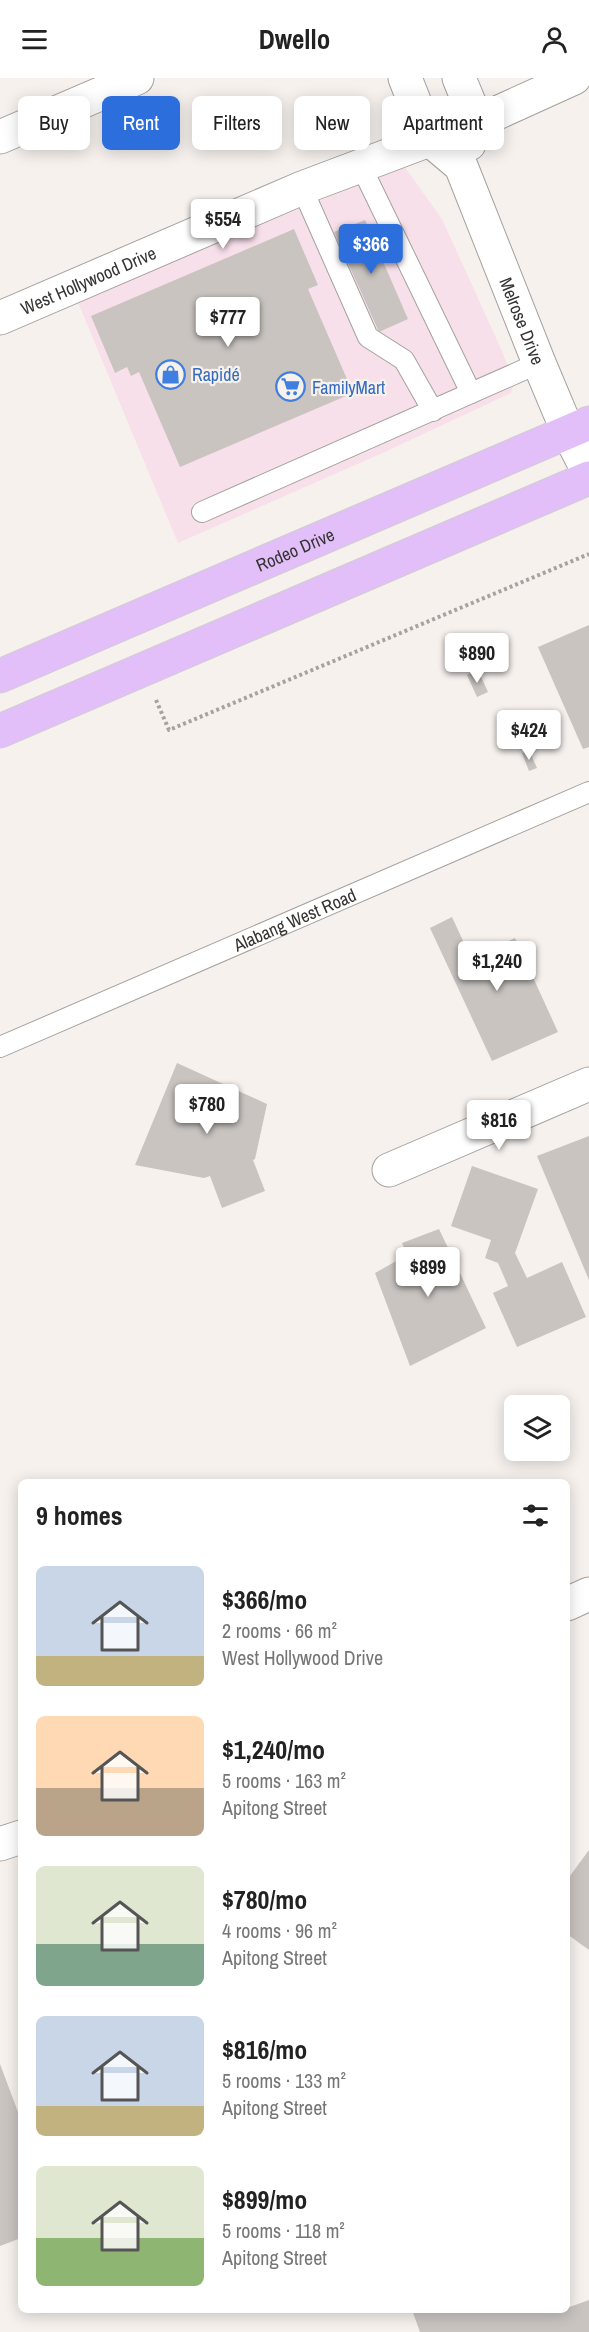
<!DOCTYPE html>
<html lang="en">
<head>
<meta charset="utf-8">
<style>
  body { margin:0; font-family:"Archivo Narrow",sans-serif; background:#f6f6f6; color:#222; height:100vh; display:flex; flex-direction:column; font-size:22px; white-space:nowrap }
  * { box-sizing:border-box; margin:0 }
  p { font-size:20px; color:#767676 }
  .icon { flex:none; width:33px; height:33px; fill:none; stroke:currentColor; stroke-width:2; stroke-linecap:round; stroke-linejoin:round }
  .map { position:relative; flex:1; overflow:hidden }
  .side { position:absolute; left:18px; top:1401px; width:552px; height:834px; display:flex; flex-direction:column; background:#fff; border-radius:9px; box-shadow:0 3px 15px #0003 }
  .side>* { flex:none }
  .hud { position:absolute; left:18px; top:18px; width:554px; height:54px; display:flex; gap:12px }
  .controls { position:absolute; left:504px; top:1317px; display:grid; gap:12px }
  .controls a { display:grid; place-items:center; width:66px; height:66px; border-radius:9px; background:#fff; box-shadow:0 3px 15px #0003; font-size:30px }
  .price { position:absolute; translate:-50% -51px; padding:0 14px; border-radius:6px; background:#fff; color:#222; font-size:20px; line-height:39px; filter:drop-shadow(0 2px 3px #0008) }
  .price::after { content:''; position:absolute; left:50%; top:36px; width:18px; height:14px; margin-left:-9px; background:inherit; clip-path:polygon(0 0,100% 0,50% 100%) }
  .price.selected { background:#2c6edb; color:#fff }
  ul { padding:0; list-style:none }
  li { display:flex; align-items:center; gap:18px; height:150px; padding:0 18px }
  li span { display:grid; place-items:center; flex:none; width:168px; height:120px; border-radius:9px; color:#555 }
  li>.icon { margin-inline-start:auto }
  span .icon { width:72px; height:72px; fill:#fffc; stroke-width:1 }
  li b { font-size:26px }
  h2 { display:flex; justify-content:space-between; align-items:center; height:72px; padding:0 18px; font-size:26px }
  .tag { padding:0 21px; border-radius:9px; background:#fff; box-shadow:0 3px 15px #0003; font-size:21px; line-height:54px }
  .tag.selected { background:#2c6edb; color:#fff }
  header { display:flex; justify-content:space-between; align-items:center; height:78px; padding:0 18px; background:#fff; font-size:27px; font-weight:800 }
  .map>svg:first-child { display:block }
</style>
</head>
<body>
<header><svg class="icon" aria-label="menu" viewBox="0 0 24 24"><path d="M4 6h16M4 12h16M4 18h16"/></svg>Dwello<svg class="icon" aria-label="person" viewBox="0 0 24 24"><circle cx="12" cy="8" r="4"/><path d="M4 21q1-7 8-7t8 7"/></svg></header>
<div class="map">
<svg width="589" height="2254" viewBox="0 0 589 2254">
  <rect width="100%" height="100%" fill="#f6f1ed"/>
  <!-- commercial -->
  <polygon fill="#f8e0eb" points="404,88 442,141 502,273 514,305 511,315 385,374 178,465 77,222"/>
  <!-- building -->
  <g fill="#c9c4c0">
    <polygon points="365,142 408,241 379,254 334,154"/>
    <polygon points="294,151 318,207 308,211 353,315 180,389 139,294 131,298 127,289 115,295 91,238"/>
    <polygon points="589,547 589,669 583,671 538,569"/>
    <polygon points="478,592 488,614 477,619 467,597"/>
    <polygon points="529,672 537,690 529,693 522,675"/>
    <polygon points="452,839 471,880 515,860 558,954 492,983 430,850"/>
    <polygon points="177,985 267,1026 255,1081 253,1082 265,1113 222,1130 210,1098 204,1100 135,1087"/>
    <polygon points="589,1058 589,1202 537,1078"/>
    <polygon points="472,1088 538,1111 515,1175 527,1200 562,1184 586,1239 517,1269 493,1215 508,1208 498,1185 485,1180 491,1162 451,1148"/>
    <polygon points="439,1151 486,1250 410,1288 375,1195 407,1177 402,1165"/>
    <polygon points="589,1772 589,1872 567,1856 567,1802"/>
    <polygon points="0,1986 21,2042 21,2160 0,2168"/>
    <polygon points="589,2222 589,2254 420,2254 412,2232 567,2232 567,2230"/>
  </g>
  <g fill="none" stroke-linecap="round" stroke-linejoin="round">
    <defs>
      <g id="service">
        <polyline points="361,88 471,315"/>
        <polyline points="302,110 368,259 404,282 433,333"/>
        <polyline points="202,434 539,285"/>
        <path id="s1" d="M0,969l589,-255"/>
      </g>
      <g id="minor">
        <path id="s2" d="M405,0l24,61 32,27 78,197 29,69 21,41"/>
        <polyline points="459,0 477,44 469,66"/>
        <polyline points="0,59 137,0"/>
        <path id="s3" d="M0,240l302,-130 175,-66 97,-44"/>
        <polyline points="389,1092 589,1006"/>
      </g>
      <g id="tertiary">
        <polyline points="567,1526 589,1516"/>
        <polyline points="0,1766 21,1759"/>
      </g>
      <g id="primary">
        <path id="s4" d="M0,598l589,-253"/>
        <polyline points="0,653 589,400"/>
      </g>
    </defs>
    <!-- service casing -->
    <use href="#service" stroke="#a5a19d" stroke-width="22"/>
    <!-- minor casing -->
    <use href="#minor" stroke="#a5a19d" stroke-width="35"/>
    <!-- tertiary casing -->
    <use href="#tertiary" stroke="#a5a19d" stroke-width="35"/>
    <!-- primary casing -->
    <use href="#primary" stroke="#cfcece" stroke-width="35"/>
    <!-- path -->
    <polyline stroke="#a6a2a0" stroke-width="4" stroke-dasharray="3 3" stroke-linecap="butt" points="156,622 169,652 589,476"/>
    <!-- service -->
    <use href="#service" stroke="#fff" stroke-width="20"/>
    <!-- minor -->
    <use href="#minor" stroke="#fff" stroke-width="33"/>
    <!-- tertiary -->
    <use href="#tertiary" stroke="#fff" stroke-width="33"/>
    <!-- primary -->
    <use href="#primary" stroke="#e2bff9" stroke-width="33"/>
  </g>
  <!-- icons -->
  <defs>
    <symbol id="shop-ring" viewBox="-11 -11 22 22"><circle r="9.5" fill="#f6f1ed" stroke="#3f7fe0" stroke-width="1.5"/><path d="M-5-2.5h2.3a2.7 3.5 0 0 1 5.4 0H5L5.5 6h-11ZM-1.5-2.5h3a1.5 2.3 0 0 0-3 0Z" fill="#3f7fe0"/></symbol>
    <symbol id="supermarket-ring" viewBox="-11 -11 22 22"><circle r="9.5" fill="#f6f1ed" stroke="#3f7fe0" stroke-width="1.5"/><path d="M-6-5.5h2.5l.6 2H6L4.5 2H-2.5L-4.4-4H-6ZM-1.5 3.2a1.3 1.3 0 1 0 .1 0ZM3 3.2a1.3 1.3 0 1 0 .1 0Z" fill="#3f7fe0"/></symbol>
  </defs>
  <g fill-rule="evenodd">
    <use href="#shop-ring" x="154" y="280" width="33" height="33"/>
    <use href="#supermarket-ring" x="274" y="292" width="33" height="33"/>
  </g>
  <g text-anchor="middle" dominant-baseline="central" stroke-width="4.5" stroke-linejoin="round" paint-order="stroke">
    <!-- street labels -->
    <g font-size="18" fill="#363433" stroke="#f6f1ed">
      <text stroke="none"><textPath href="#s3" startOffset="96">West Hollywood Drive</textPath></text>
      <text stroke="none"><textPath href="#s2" startOffset="274">Melrose Drive</textPath></text>
      <text stroke="none"><textPath href="#s4" startOffset="321">Rodeo Drive</textPath></text>
      <text stroke="none"><textPath href="#s1" startOffset="321">Alabang West Road</textPath></text>
    </g>
    <!-- shop labels -->
    <g font-size="18" fill="#366cbe" stroke="#f6f1ed" text-anchor="start">
      <text x="192" y="296">Rapidé</text>
      <text x="312" y="309">FamilyMart</text>
    </g>
  </g>
</svg>
<div class="controls">
<a><svg class="icon" aria-label="layers" viewBox="0 0 24 24"><path d="M12 4l9 5-9 5-9-5zM3 14l9 5 9-5"/></svg></a>
</div>
<b class="price" style="left:223px;top:172px">$554</b>
<b class="price selected" style="left:371px;top:197px">$366</b>
<b class="price" style="left:228px;top:270px">$777</b>
<b class="price" style="left:477px;top:606px">$890</b>
<b class="price" style="left:529px;top:683px">$424</b>
<b class="price" style="left:497px;top:914px">$1,240</b>
<b class="price" style="left:207px;top:1057px">$780</b>
<b class="price" style="left:499px;top:1073px">$816</b>
<b class="price" style="left:428px;top:1220px">$899</b>
<div class="hud">
<a class="tag">Buy</a>
<a class="tag selected">Rent</a>
<a class="tag">Filters</a>
<a class="tag">New</a>
<a class="tag">Apartment</a>
</div>
<section class="side">
<h2>9 homes<svg class="icon" aria-label="filters" viewBox="0 0 24 24"><path d="M4 7h16M4 17h16"/><circle cx="9" cy="7" r="2"/><circle cx="15" cy="17" r="2"/></svg></h2>
<ul>
<li><span style="background:linear-gradient(#c9d6e8 75%,#c2b280 0)"><svg class="icon" aria-label="home" viewBox="0 0 24 24"><path d="M3 11l9-7 9 7M6 9v11h12V9"/></svg></span><div><b>$366/mo</b><p>2 rooms · 66 m²</p><p>West Hollywood Drive</p></div></li>
<li><span style="background:linear-gradient(#ffd9b3 60%,#b9a48a 0)"><svg class="icon" aria-label="home" viewBox="0 0 24 24"><path d="M3 11l9-7 9 7M6 9v11h12V9"/></svg></span><div><b>$1,240/mo</b><p>5 rooms · 163 m²</p><p>Apitong Street</p></div></li>
<li><span style="background:linear-gradient(#dfe7d0 65%,#7fa58c 0)"><svg class="icon" aria-label="home" viewBox="0 0 24 24"><path d="M3 11l9-7 9 7M6 9v11h12V9"/></svg></span><div><b>$780/mo</b><p>4 rooms · 96 m²</p><p>Apitong Street</p></div></li>
<li><span style="background:linear-gradient(#c9d6e8 75%,#c2b280 0)"><svg class="icon" aria-label="home" viewBox="0 0 24 24"><path d="M3 11l9-7 9 7M6 9v11h12V9"/></svg></span><div><b>$816/mo</b><p>5 rooms · 133 m²</p><p>Apitong Street</p></div></li>
<li><span style="background:linear-gradient(#dfe7d0 60%,#8fb573 0)"><svg class="icon" aria-label="home" viewBox="0 0 24 24"><path d="M3 11l9-7 9 7M6 9v11h12V9"/></svg></span><div><b>$899/mo</b><p>5 rooms · 118 m²</p><p>Apitong Street</p></div></li>
</ul>
</section>
</div>
</body>
</html>
